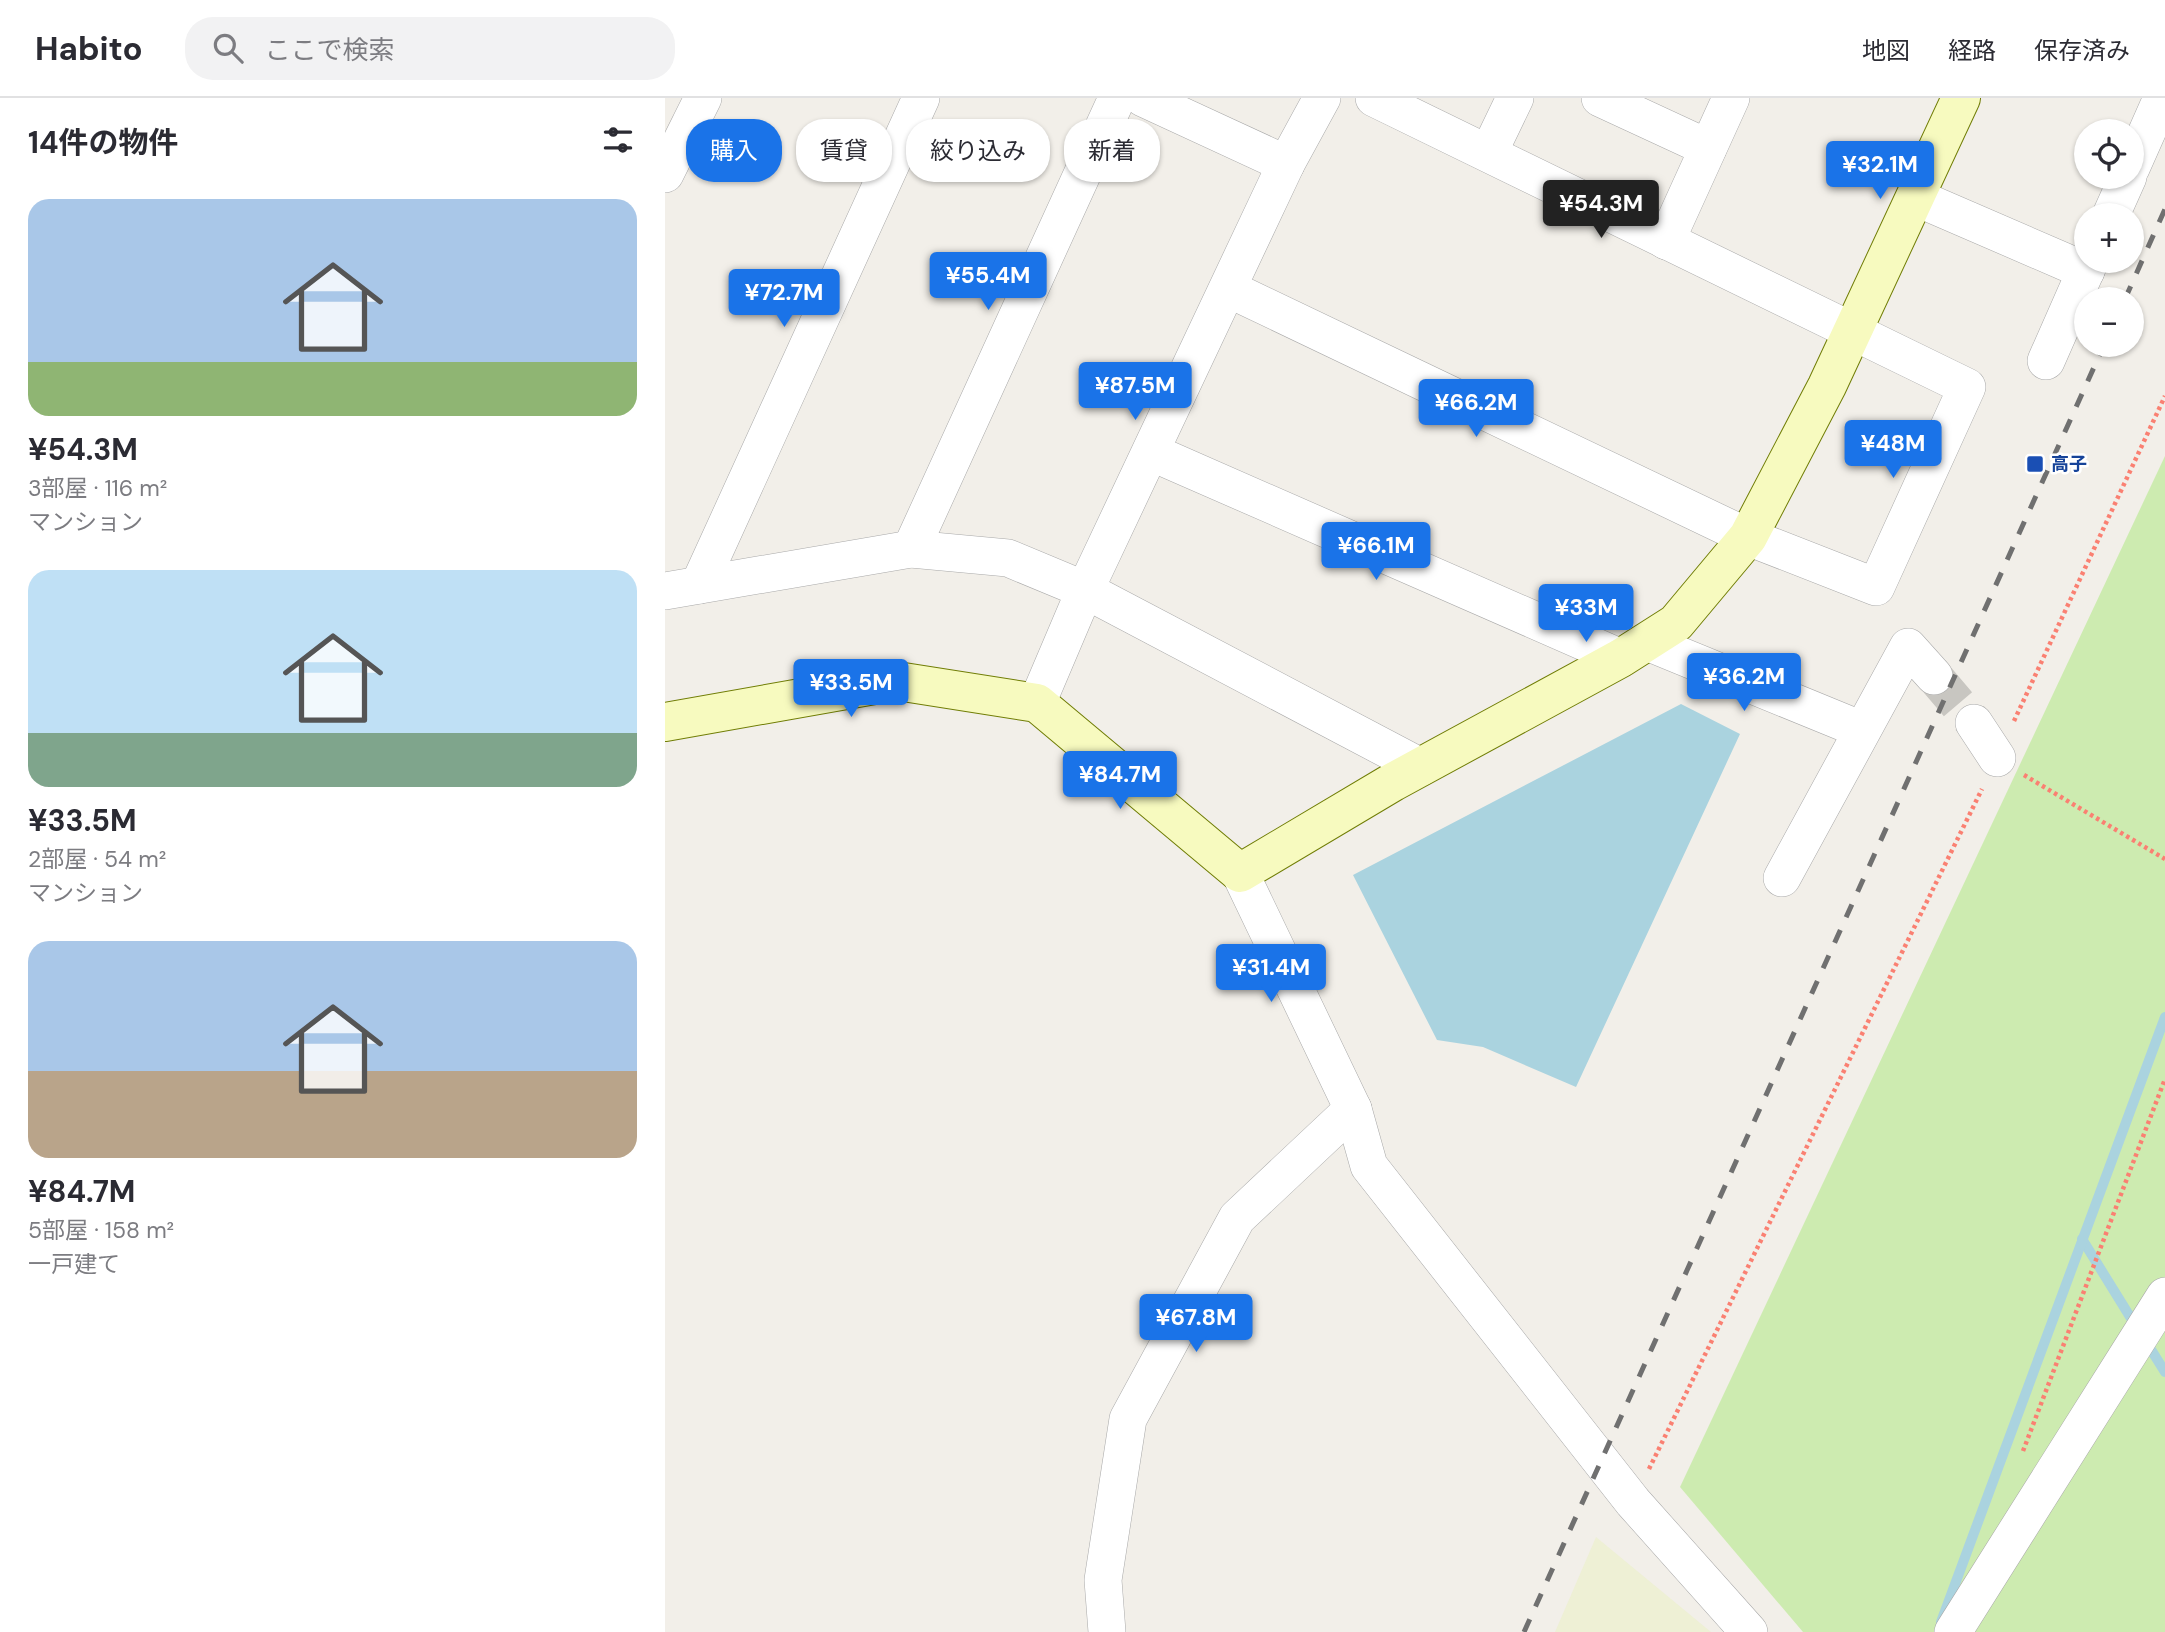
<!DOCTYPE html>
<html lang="ja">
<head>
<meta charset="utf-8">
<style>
  body { margin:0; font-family:"DM Sans","Noto Sans JP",sans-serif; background:#f2f2f3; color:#2b2b33; height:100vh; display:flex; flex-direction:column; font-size:26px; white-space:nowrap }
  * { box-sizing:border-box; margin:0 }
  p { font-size:23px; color:#7c7c81 }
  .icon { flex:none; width:38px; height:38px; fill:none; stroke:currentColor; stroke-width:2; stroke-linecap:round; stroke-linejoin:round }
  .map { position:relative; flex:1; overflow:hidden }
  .details { display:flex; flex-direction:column; background:#fff; width:665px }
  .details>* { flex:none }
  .banner { position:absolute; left:21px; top:21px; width:665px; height:63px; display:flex; gap:14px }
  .controls { position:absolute; left:1409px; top:21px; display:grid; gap:14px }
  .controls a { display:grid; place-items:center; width:70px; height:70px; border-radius:50%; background:#fff; box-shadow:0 2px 5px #0004; font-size:35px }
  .price { position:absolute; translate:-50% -60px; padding:0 16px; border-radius:7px; background:#1a73e8; color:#fff; font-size:23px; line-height:46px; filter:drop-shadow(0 2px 4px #0008) }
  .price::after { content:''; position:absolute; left:50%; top:42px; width:21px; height:16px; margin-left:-10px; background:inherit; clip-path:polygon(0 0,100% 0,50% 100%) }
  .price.on { background:#222; color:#fff }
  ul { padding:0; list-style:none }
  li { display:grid; align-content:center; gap:14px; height:371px; padding:0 28px }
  li span { display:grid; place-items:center; height:217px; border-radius:21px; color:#555 }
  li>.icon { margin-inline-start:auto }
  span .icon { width:126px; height:126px; fill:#fffc; stroke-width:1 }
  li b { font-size:30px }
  h2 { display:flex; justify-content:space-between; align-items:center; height:84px; padding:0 28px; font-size:30px }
  .pill { padding:0 24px; border-radius:28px; background:#fff; box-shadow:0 2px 5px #0004; font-size:24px; line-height:63px }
  .pill.on { background:#1a73e8; color:#fff }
  header { display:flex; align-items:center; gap:42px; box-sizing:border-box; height:98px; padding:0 35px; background:#fff; border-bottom:2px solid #e1e1e2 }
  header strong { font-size:33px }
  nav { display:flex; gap:38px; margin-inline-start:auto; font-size:24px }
  .search { width:490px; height:63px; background:#f2f2f3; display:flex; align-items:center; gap:18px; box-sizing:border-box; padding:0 24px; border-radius:28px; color:#7c7c81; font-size:26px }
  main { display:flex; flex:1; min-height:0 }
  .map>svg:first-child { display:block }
</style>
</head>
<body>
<header>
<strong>Habito</strong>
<div class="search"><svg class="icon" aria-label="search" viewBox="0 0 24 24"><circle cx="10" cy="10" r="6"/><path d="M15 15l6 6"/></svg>ここで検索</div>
<nav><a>地図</a><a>経路</a><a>保存済み</a></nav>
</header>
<main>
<section class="details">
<h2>14件の物件<svg class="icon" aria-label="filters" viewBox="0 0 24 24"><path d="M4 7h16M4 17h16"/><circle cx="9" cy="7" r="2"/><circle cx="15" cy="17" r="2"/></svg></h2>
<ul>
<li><span style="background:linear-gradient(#a9c7e8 75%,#8fb573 0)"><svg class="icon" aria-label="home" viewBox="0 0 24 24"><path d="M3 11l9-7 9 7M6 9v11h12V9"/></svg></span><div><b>¥54.3M</b><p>3部屋 · 116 m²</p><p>マンション</p></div></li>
<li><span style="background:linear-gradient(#bfe0f5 75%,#7fa58c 0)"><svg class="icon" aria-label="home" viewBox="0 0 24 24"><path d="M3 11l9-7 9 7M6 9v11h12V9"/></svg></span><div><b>¥33.5M</b><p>2部屋 · 54 m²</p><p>マンション</p></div></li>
<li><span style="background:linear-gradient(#a9c7e8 60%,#b9a48a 0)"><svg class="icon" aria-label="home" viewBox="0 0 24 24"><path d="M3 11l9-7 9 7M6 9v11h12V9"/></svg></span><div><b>¥84.7M</b><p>5部屋 · 158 m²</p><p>一戸建て</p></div></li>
</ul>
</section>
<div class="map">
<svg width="1500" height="1534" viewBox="0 0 1500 1534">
  <rect width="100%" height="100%" fill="#f2efe9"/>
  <!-- farmland -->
  <polygon fill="#eef0d5" points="931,1439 1046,1534 890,1534"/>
  <!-- grass -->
  <polygon fill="#cdebb0" points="1500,358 1500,1534 1138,1534 1015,1389"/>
  <!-- water -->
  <polygon fill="#aad3df" points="1016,606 1075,636 911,989 818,949 772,942 688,777"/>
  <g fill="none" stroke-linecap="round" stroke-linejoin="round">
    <!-- stream -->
    <g stroke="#aad3df" stroke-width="10">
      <polyline points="1417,1141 1472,1230"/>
      <polyline points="1480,1242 1500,1274"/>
      <polyline points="1276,1524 1500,919"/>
    </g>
    <!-- street-tunnel -->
    <polyline stroke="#c8c6c1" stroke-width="37" stroke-dasharray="37 18" stroke-linecap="butt" points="1269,578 1309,625"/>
    <defs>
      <g id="street">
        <polyline points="478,0 621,66"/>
        <polyline points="935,0 1043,50"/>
        <polyline points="824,54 850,0"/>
        <polyline points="1466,70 1497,0"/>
        <polyline points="0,76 38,0"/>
        <polyline points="1250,99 1421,173"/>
        <polyline points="1446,117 1463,79"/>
        <polyline points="1001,143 1066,0"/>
        <polyline points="564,191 1083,439 1211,489 1302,289 709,0"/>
        <polyline points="1381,263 1425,163"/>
        <polyline points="488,355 956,560"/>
        <polyline points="246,451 452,0"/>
        <polyline points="34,487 256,0"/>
        <polyline points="0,493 246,451 343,460 420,492 756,669"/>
        <polyline points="982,544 1197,632"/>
        <polyline points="372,605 420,492 621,66 657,0"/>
        <polyline points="1309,625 1332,660"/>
        <polyline points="575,775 688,1011 704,1068 968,1404 1084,1534"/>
        <polyline points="1117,780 1243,549 1269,578"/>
        <polyline points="442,1534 438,1482 463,1321 572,1120 688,1011"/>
        <polyline points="1288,1534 1500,1198"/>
      </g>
      <polyline id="secondary" points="0,624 232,583 372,605 575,775 728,684 956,560 1011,525 1083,439 1162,288 1296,0"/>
    </defs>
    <!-- street casing -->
    <use href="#street" stroke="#a9a9a9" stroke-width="38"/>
    <!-- secondary casing -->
    <use href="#secondary" stroke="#707d05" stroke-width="40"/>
    <!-- path -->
    <g stroke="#fa8072" stroke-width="4.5" stroke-dasharray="3.5 3.5" stroke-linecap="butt">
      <polyline points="1349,623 1500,298"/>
      <polyline points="1359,677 1500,761"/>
      <polyline points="1358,1353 1500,981"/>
      <polyline points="984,1371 1317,691"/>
    </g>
    <!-- street -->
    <use href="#street" stroke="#fff" stroke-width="37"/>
    <!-- secondary -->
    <use href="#secondary" stroke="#f7fabf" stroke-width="38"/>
    <!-- rail -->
    <g stroke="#707070" stroke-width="5" stroke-dasharray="14 14" stroke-linecap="butt">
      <polyline points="1460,201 1500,111"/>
      <polyline points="859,1534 1439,247"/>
    </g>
  </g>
  <!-- markers -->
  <rect fill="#1a4fb4" stroke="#fff" stroke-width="2.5" x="1361" y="357" width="18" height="18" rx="3.5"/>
  <g text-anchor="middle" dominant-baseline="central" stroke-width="5" stroke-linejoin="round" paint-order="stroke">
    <!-- transit labels -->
    <g font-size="18" font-weight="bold" fill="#164399" stroke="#fff" text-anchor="start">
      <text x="1386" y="366">高子</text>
    </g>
  </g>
</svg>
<div class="controls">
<a><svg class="icon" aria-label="locate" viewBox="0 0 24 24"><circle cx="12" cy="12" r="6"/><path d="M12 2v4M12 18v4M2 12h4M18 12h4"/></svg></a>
<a>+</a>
<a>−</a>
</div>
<b class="price" style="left:1215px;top:103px">¥32.1M</b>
<b class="price on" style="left:936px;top:142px">¥54.3M</b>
<b class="price" style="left:323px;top:214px">¥55.4M</b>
<b class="price" style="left:119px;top:231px">¥72.7M</b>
<b class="price" style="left:470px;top:324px">¥87.5M</b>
<b class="price" style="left:811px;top:341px">¥66.2M</b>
<b class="price" style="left:1228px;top:382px">¥48M</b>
<b class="price" style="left:711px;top:484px">¥66.1M</b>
<b class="price" style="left:921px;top:546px">¥33M</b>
<b class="price" style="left:1079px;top:615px">¥36.2M</b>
<b class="price" style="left:186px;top:621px">¥33.5M</b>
<b class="price" style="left:455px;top:713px">¥84.7M</b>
<b class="price" style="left:606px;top:906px">¥31.4M</b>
<b class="price" style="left:531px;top:1256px">¥67.8M</b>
<div class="banner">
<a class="pill on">購入</a>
<a class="pill">賃貸</a>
<a class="pill">絞り込み</a>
<a class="pill">新着</a>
</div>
</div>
</main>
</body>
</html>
